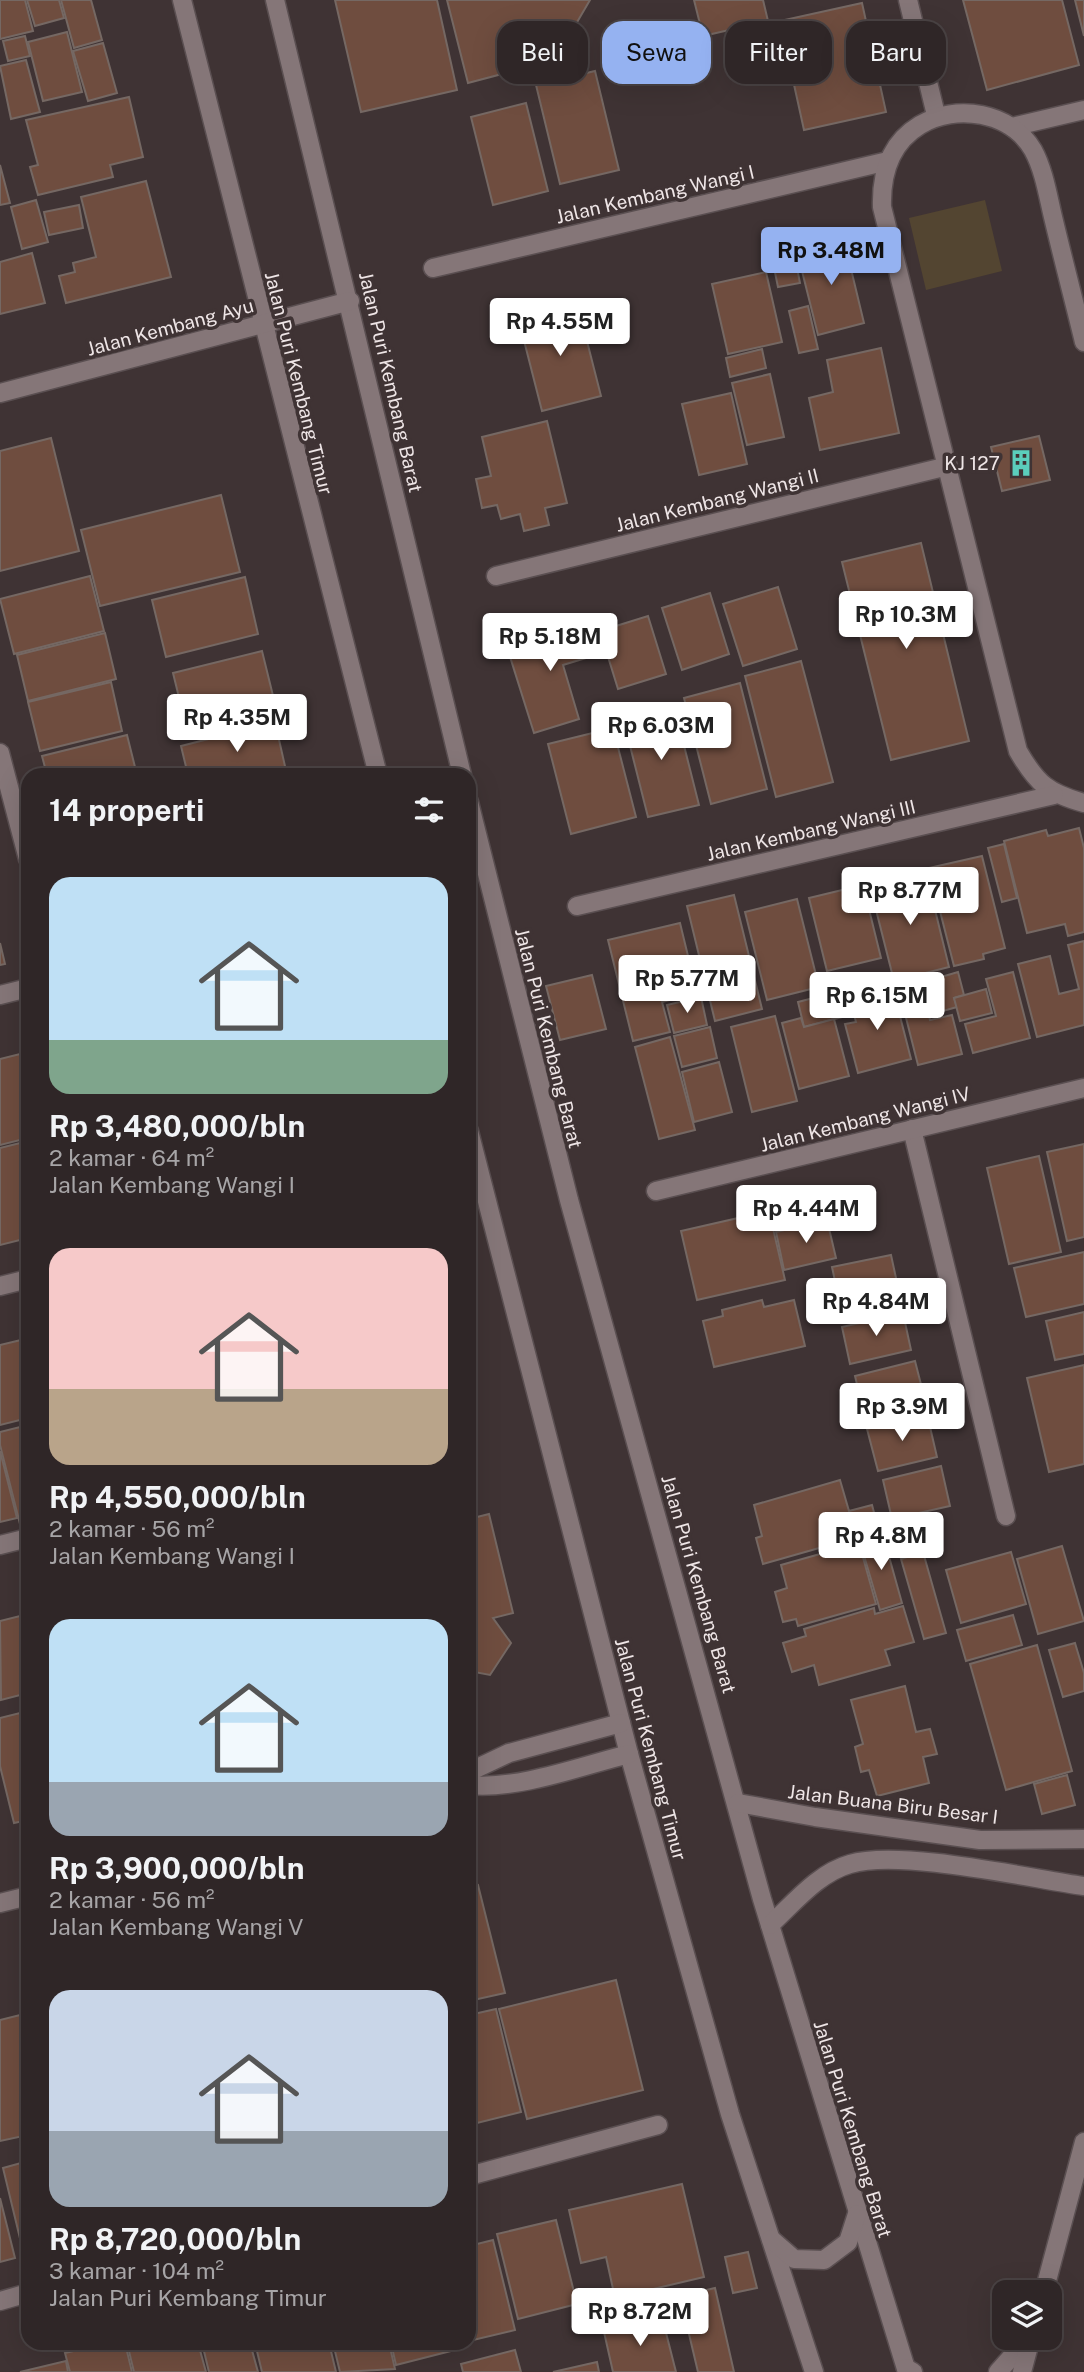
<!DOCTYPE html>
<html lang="id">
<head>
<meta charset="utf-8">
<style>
  body { margin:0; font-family:"Public Sans",sans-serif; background:#372e2f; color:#f1f3f6; height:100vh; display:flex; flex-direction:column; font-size:26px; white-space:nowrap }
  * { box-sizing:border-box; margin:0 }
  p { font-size:23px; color:#a7a5a7 }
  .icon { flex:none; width:38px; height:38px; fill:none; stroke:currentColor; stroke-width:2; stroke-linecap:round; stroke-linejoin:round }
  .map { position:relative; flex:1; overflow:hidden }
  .drawer { position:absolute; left:21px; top:768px; width:455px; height:1582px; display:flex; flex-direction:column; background:#2f2627; border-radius:21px; box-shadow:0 7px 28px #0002,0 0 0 2px #4a4344 }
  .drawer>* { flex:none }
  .top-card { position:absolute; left:497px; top:21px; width:481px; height:63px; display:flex; gap:14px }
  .buttons { position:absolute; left:992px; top:2280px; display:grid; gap:14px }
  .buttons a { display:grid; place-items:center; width:70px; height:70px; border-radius:14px; background:#2f2627; box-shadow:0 7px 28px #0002,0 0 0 2px #4a4344; font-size:35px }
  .price { position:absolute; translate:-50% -60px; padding:0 16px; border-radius:7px; background:#fff; color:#222; font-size:23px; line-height:46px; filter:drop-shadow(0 2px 4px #0008) }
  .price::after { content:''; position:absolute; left:50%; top:42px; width:21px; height:16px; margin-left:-10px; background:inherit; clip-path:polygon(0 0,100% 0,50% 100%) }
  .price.selected { background:#95b2f1; color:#111 }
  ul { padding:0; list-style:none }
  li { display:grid; align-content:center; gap:14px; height:371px; padding:0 28px }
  li span { display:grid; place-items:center; height:217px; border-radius:21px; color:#555 }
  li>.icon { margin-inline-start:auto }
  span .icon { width:126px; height:126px; fill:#fffc; stroke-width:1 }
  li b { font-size:30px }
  h2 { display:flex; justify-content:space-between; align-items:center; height:84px; padding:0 28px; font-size:30px }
  .tag { padding:0 24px; border-radius:21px; background:#2f2627; box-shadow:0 7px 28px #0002,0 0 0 2px #4a4344; font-size:24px; line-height:63px }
  .tag.selected { background:#95b2f1; color:#111 }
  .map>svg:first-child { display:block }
</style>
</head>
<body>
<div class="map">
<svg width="1084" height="2372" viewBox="0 0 1084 2372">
  <rect width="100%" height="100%" fill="#3f3334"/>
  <!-- green -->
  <polygon fill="#534531" points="985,200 1002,271 926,290 909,218"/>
  <!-- building -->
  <g fill="#6f4d3f" stroke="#756863" stroke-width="2">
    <polygon points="0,0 25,0 33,31 0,39"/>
    <polygon points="27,0 59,0 64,18 35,26"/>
    <polygon points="61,0 91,0 102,40 74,48"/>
    <polygon points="335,0 437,0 457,90 361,112"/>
    <polygon points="447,0 590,0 555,60 468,83"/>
    <polygon points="694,0 763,0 768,21 703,36"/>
    <polygon points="963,0 1062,0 1079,65 987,90"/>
    <polygon points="1075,0 1084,0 1084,36"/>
    <polygon points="862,3 886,112 804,130 780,21"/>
    <polygon points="67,32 82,92 43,101 28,42"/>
    <polygon points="25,36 30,56 8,61 3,41"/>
    <polygon points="103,43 117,93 88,101 73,51"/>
    <polygon points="26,60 40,112 11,119 0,66"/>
    <polygon points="595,71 619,170 560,184 536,85"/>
    <polygon points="129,97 143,157 110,165 113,177 38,195 30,167 38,165 26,120"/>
    <polygon points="526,103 548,191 493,205 471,117"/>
    <polygon points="0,165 10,203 0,205"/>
    <polygon points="146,181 171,277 66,303 59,276 75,272 73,263 96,257 81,197"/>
    <polygon points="36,200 48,242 22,249 11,207"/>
    <polygon points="79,205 83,228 49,235 44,212"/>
    <polygon points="844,240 864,323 818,335 797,251"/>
    <polygon points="32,253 45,303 0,314 0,262"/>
    <polygon points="794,253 800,283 778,287 772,258"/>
    <polygon points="766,272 782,342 728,354 712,284"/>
    <polygon points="578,306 601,396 542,411 519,321"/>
    <polygon points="808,306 818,349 799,353 789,311"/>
    <polygon points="881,348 899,433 820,450 809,398 833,392 827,360"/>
    <polygon points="762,349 766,368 730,377 726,358"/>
    <polygon points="770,374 784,437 747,445 732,383"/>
    <polygon points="731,393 747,464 699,475 682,404"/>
    <polygon points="547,421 567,503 545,508 549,525 524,531 520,514 501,519 497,505 482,508 476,479 491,476 482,437"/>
    <polygon points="1039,436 1050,480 1002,491 991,447"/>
    <polygon points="51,438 79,551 0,571 0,451"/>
    <polygon points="221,495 240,572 100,606 81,530"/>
    <polygon points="921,543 969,741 891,760 842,562"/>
    <polygon points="90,576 104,631 14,654 0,599"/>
    <polygon points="245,577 258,634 166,657 152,600"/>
    <polygon points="778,587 797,649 743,666 723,604"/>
    <polygon points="710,593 729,654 682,670 662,608"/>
    <polygon points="648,616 666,674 618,689 600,631"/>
    <polygon points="588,621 599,654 563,665 579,719 534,733 506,644"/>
    <polygon points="105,633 116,679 28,701 17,655"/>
    <polygon points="262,651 277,712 188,734 173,673"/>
    <polygon points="801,661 833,782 776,797 745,676"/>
    <polygon points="111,682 122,731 40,751 28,702"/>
    <polygon points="740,683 767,789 711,804 684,698"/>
    <polygon points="674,706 699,805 648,817 623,718"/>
    <polygon points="275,722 287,775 188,775 181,746"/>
    <polygon points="613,728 636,817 571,834 548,744"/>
    <polygon points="127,735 137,775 47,775 42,756"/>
    <polygon points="1079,828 1084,848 1084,932 1068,936 1065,924 1027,933 1004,841 1046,830 1048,836"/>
    <polygon points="1004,844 1017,898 1002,902 988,848"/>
    <polygon points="982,856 1005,948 983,954 984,959 954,966 929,868"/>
    <polygon points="926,873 949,967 894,981 870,886"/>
    <polygon points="863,885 881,958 827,971 809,898"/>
    <polygon points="734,895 762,1009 715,1021 687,906"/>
    <polygon points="797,899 819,987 767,1000 745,912"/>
    <polygon points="680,923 697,993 662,1002 670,1032 633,1041 608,940"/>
    <polygon points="1084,941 1084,1025 1037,1037 1018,964 1050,956 1059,994 1079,989 1068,945"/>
    <polygon points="0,943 5,964 0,965"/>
    <polygon points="958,972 964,995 954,998 957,1007 932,1014 924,982"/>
    <polygon points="1013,972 1030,1038 973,1053 965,1024 996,1016 986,979"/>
    <polygon points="592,975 606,1029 560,1040 546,986"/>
    <polygon points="893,989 911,1059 858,1073 845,1024 856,1022 850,999"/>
    <polygon points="986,989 992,1013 960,1021 954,998"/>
    <polygon points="840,991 846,1016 804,1027 798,1002"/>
    <polygon points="923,992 930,1020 952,1015 962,1054 918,1065 901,998"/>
    <polygon points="701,997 707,1025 674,1033 667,1005"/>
    <polygon points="775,1016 797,1101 752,1112 731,1027"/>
    <polygon points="801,1018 804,1027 834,1019 849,1076 799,1089 782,1023"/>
    <polygon points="710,1027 717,1058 682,1067 674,1036"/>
    <polygon points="670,1037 695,1130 659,1139 635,1047"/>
    <polygon points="28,1052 28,1138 0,1145 0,1059"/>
    <polygon points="719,1062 732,1112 694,1122 682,1072"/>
    <polygon points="28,1141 28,1238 0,1245 0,1148"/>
    <polygon points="1084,1144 1084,1237 1067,1241 1047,1152"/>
    <polygon points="1039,1156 1061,1252 1009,1264 987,1168"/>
    <polygon points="769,1211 785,1280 697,1300 681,1231"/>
    <polygon points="827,1220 836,1258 784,1270 776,1232"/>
    <polygon points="1084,1252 1084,1304 1026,1317 1014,1268"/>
    <polygon points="891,1255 901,1301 842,1314 832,1267"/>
    <polygon points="762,1300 764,1307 794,1300 805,1346 714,1367 703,1321 723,1316 722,1310"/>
    <polygon points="1084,1312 1084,1354 1055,1360 1046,1321"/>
    <polygon points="903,1313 911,1350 850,1364 842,1327"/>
    <polygon points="28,1336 28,1361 22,1338"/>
    <polygon points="21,1340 28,1368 28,1418 0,1425 0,1345"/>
    <polygon points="915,1361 926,1404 865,1418 855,1376"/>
    <polygon points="1084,1365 1084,1464 1049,1472 1027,1378"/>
    <polygon points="927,1414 937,1457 878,1471 867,1429"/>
    <polygon points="28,1425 28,1522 20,1524 0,1445 0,1432"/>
    <polygon points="0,1451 17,1518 0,1522"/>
    <polygon points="941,1466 950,1506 892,1519 883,1480"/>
    <polygon points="840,1480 849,1511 872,1505 879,1531 763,1564 756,1538 762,1536 754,1505"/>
    <polygon points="489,1514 513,1613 493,1618 511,1643 490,1675 469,1671 469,1519"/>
    <polygon points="921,1516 930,1547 904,1554 895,1524"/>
    <polygon points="883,1535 902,1603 880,1610 860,1542"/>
    <polygon points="859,1543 876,1604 798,1626 796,1619 783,1622 775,1592 787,1588 781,1565"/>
    <polygon points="1062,1546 1084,1621 1038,1634 1017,1559"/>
    <polygon points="923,1552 946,1633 924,1639 901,1559"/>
    <polygon points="1011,1552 1026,1604 961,1623 946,1570"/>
    <polygon points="903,1606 914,1642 885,1650 890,1665 819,1685 814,1665 792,1672 783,1643 806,1636 804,1629 874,1608 875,1614"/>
    <polygon points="28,1614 28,1693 1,1700 0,1621"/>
    <polygon points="1013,1615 1022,1645 966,1661 957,1630"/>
    <polygon points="1075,1643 1084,1673 1084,1691 1063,1697 1049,1650"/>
    <polygon points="1037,1645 1072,1771 1006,1790 970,1664"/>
    <polygon points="905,1686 916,1732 930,1729 937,1754 923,1757 929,1783 877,1796 869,1770 861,1772 855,1747 863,1744 851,1700"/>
    <polygon points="28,1711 28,1820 14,1823 0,1766 0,1718"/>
    <polygon points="1067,1775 1075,1805 1042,1814 1034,1784"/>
    <polygon points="478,1885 505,1993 469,2001 469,1888"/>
    <polygon points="616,1980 643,2090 527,2119 499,2009"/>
    <polygon points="496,2009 521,2112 469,2125 469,2015"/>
    <polygon points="28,2013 28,2135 0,2141 0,2020"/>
    <polygon points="28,2161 28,2254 24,2255 3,2168"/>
    <polygon points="682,2184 704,2277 615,2298 606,2257 581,2263 569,2210"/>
    <polygon points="0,2198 15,2258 0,2262"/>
    <polygon points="556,2220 577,2304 518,2319 497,2234"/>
    <polygon points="493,2240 515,2330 469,2341 469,2246"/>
    <polygon points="748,2252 757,2288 733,2293 725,2257"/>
    <polygon points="715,2288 734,2372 698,2372 680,2296"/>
    <polygon points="662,2317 676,2372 613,2372 604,2332"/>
    <polygon points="107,2343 125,2343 132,2372 70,2372 65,2353"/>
    <polygon points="127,2343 198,2343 206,2372 134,2372"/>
    <polygon points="202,2343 250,2343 258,2372 209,2372"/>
    <polygon points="255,2343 329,2343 336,2372 262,2372"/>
    <polygon points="333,2343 389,2343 395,2369 340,2372"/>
    <polygon points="391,2343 449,2343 451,2351 396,2365"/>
    <polygon points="515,2350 521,2372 463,2372 461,2364"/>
    <polygon points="66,2361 68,2372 20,2372"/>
    <polygon points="597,2362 599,2372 553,2372"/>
  </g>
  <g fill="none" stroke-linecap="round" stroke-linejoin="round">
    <defs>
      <g id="minor">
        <polyline points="182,0 378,775"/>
        <polyline points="275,0 462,775"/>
        <polyline points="908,0 936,115"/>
        <polyline points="1012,127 1084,110"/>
        <polyline points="433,268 888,161"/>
        <path d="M1084,342c-10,-41 -21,-83 -31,-125 -5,-21 -9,-47 -20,-67 -22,-38 -77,-47 -113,-25 -30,18 -39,49 -38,82l136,544c19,33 30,42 66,52"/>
        <polyline points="0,393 350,301"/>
        <polyline points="496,576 948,466"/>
        <polyline points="0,753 28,859"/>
        <polyline points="469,802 569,1200 762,1899 907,2372"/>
        <polyline points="577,906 1054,795"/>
        <polyline points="0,995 28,988"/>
        <polyline points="912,1129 1006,1516"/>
        <polyline points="469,1131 629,1754 730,2114 814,2372"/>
        <polyline points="656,1191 1084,1088"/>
        <polyline points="0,1286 28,1279"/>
        <polyline points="0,1545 28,1538"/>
        <polyline points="469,1772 509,1753 621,1723"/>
        <path d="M469,1785c49,5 112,-19 160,-31"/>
        <polyline points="738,1803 815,1817 980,1840 1084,1839"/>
        <polyline points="0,1903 28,1896"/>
        <path d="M770,1925c24,-22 48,-52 80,-61 50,-15 178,14 234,22"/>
        <polyline points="469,2176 658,2125"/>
        <polyline points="771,2239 794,2259 824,2260 848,2242 857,2214"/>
        <polyline points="0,2301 28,2293"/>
      </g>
      <g id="tertiary">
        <polyline points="1044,2292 1084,2142"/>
        <polyline points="906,2368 913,2372"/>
        <polyline points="998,2372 1028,2338"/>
        <polyline points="1022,2372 1030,2342"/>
      </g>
    </defs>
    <!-- minor casing -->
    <use href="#minor" stroke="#5a4f51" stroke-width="21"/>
    <!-- tertiary casing -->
    <use href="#tertiary" stroke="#5a4f51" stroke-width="21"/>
    <!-- minor -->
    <use href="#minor" stroke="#857678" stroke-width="18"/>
    <!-- tertiary -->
    <use href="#tertiary" stroke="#857678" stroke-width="18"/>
  </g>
  <!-- icons -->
  <defs>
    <symbol id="building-bare" viewBox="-9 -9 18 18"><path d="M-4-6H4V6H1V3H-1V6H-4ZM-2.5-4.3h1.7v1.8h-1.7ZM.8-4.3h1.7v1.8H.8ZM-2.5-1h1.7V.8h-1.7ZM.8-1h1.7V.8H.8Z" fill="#5bcebc" stroke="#3f3334" stroke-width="2.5" paint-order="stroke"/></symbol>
  </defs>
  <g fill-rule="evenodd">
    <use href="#building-bare" x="1002" y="444" width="38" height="38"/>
  </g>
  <g text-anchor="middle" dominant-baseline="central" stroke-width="7" stroke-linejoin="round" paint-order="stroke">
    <!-- street labels -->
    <g font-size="19" fill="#eee5e6" stroke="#3f3334">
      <text transform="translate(655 194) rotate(-13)">Jalan Kembang Wangi I</text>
      <text transform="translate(170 327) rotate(-15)">Jalan Kembang Ayu</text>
      <text transform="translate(391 382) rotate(77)">Jalan Puri Kembang Barat</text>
      <text transform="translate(299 383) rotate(76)">Jalan Puri Kembang Timur</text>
      <text transform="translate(717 500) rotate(-14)">Jalan Kembang Wangi II</text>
      <text transform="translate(811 830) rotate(-13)">Jalan Kembang Wangi III</text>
      <text transform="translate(549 1038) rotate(76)">Jalan Puri Kembang Barat</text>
      <text transform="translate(865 1119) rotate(-14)">Jalan Kembang Wangi IV</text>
      <text transform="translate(699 1584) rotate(74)">Jalan Puri Kembang Barat</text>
      <text transform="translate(651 1749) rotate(75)">Jalan Puri Kembang Timur</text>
      <text transform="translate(893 1804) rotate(7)">Jalan Buana Biru Besar I</text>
      <text transform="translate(853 2129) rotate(73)">Jalan Puri Kembang Barat</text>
    </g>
    <!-- poi labels -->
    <g font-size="19" fill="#eee5e6" stroke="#3f3334" text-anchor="end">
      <text x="1000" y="463">KJ 127</text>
    </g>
  </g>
</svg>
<div class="buttons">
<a><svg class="icon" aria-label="layers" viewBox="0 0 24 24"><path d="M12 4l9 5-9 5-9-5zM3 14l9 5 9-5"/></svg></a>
</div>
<b class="price selected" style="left:831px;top:287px">Rp 3.48M</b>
<b class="price" style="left:560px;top:358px">Rp 4.55M</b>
<b class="price" style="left:906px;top:651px">Rp 10.3M</b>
<b class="price" style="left:550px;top:673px">Rp 5.18M</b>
<b class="price" style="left:237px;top:754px">Rp 4.35M</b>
<b class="price" style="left:661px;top:762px">Rp 6.03M</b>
<b class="price" style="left:910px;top:927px">Rp 8.77M</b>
<b class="price" style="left:687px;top:1015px">Rp 5.77M</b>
<b class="price" style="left:877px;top:1032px">Rp 6.15M</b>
<b class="price" style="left:806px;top:1245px">Rp 4.44M</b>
<b class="price" style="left:876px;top:1338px">Rp 4.84M</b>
<b class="price" style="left:902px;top:1443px">Rp 3.9M</b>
<b class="price" style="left:881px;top:1572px">Rp 4.8M</b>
<b class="price" style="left:640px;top:2348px">Rp 8.72M</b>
<div class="top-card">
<a class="tag">Beli</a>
<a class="tag selected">Sewa</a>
<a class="tag">Filter</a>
<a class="tag">Baru</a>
</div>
<section class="drawer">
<h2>14 properti<svg class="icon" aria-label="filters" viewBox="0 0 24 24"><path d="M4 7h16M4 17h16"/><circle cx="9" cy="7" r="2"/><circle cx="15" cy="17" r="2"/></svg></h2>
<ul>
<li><span style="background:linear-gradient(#bfe0f5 75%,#7fa58c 0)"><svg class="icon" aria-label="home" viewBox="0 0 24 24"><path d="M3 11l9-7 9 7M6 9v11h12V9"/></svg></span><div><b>Rp 3,480,000/bln</b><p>2 kamar · 64 m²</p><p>Jalan Kembang Wangi I</p></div></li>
<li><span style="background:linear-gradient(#f6c9c9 65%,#b9a48a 0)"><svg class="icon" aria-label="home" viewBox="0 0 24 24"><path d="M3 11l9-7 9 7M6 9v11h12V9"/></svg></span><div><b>Rp 4,550,000/bln</b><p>2 kamar · 56 m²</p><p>Jalan Kembang Wangi I</p></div></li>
<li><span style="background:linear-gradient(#bfe0f5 75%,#9aa5b1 0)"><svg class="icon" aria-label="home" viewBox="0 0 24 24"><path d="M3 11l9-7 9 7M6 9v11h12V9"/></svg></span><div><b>Rp 3,900,000/bln</b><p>2 kamar · 56 m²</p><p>Jalan Kembang Wangi V</p></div></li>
<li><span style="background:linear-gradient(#c9d6e8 65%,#9aa5b1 0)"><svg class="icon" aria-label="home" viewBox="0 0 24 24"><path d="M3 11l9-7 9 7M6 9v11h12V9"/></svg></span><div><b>Rp 8,720,000/bln</b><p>3 kamar · 104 m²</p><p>Jalan Puri Kembang Timur</p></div></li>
</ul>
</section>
</div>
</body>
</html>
